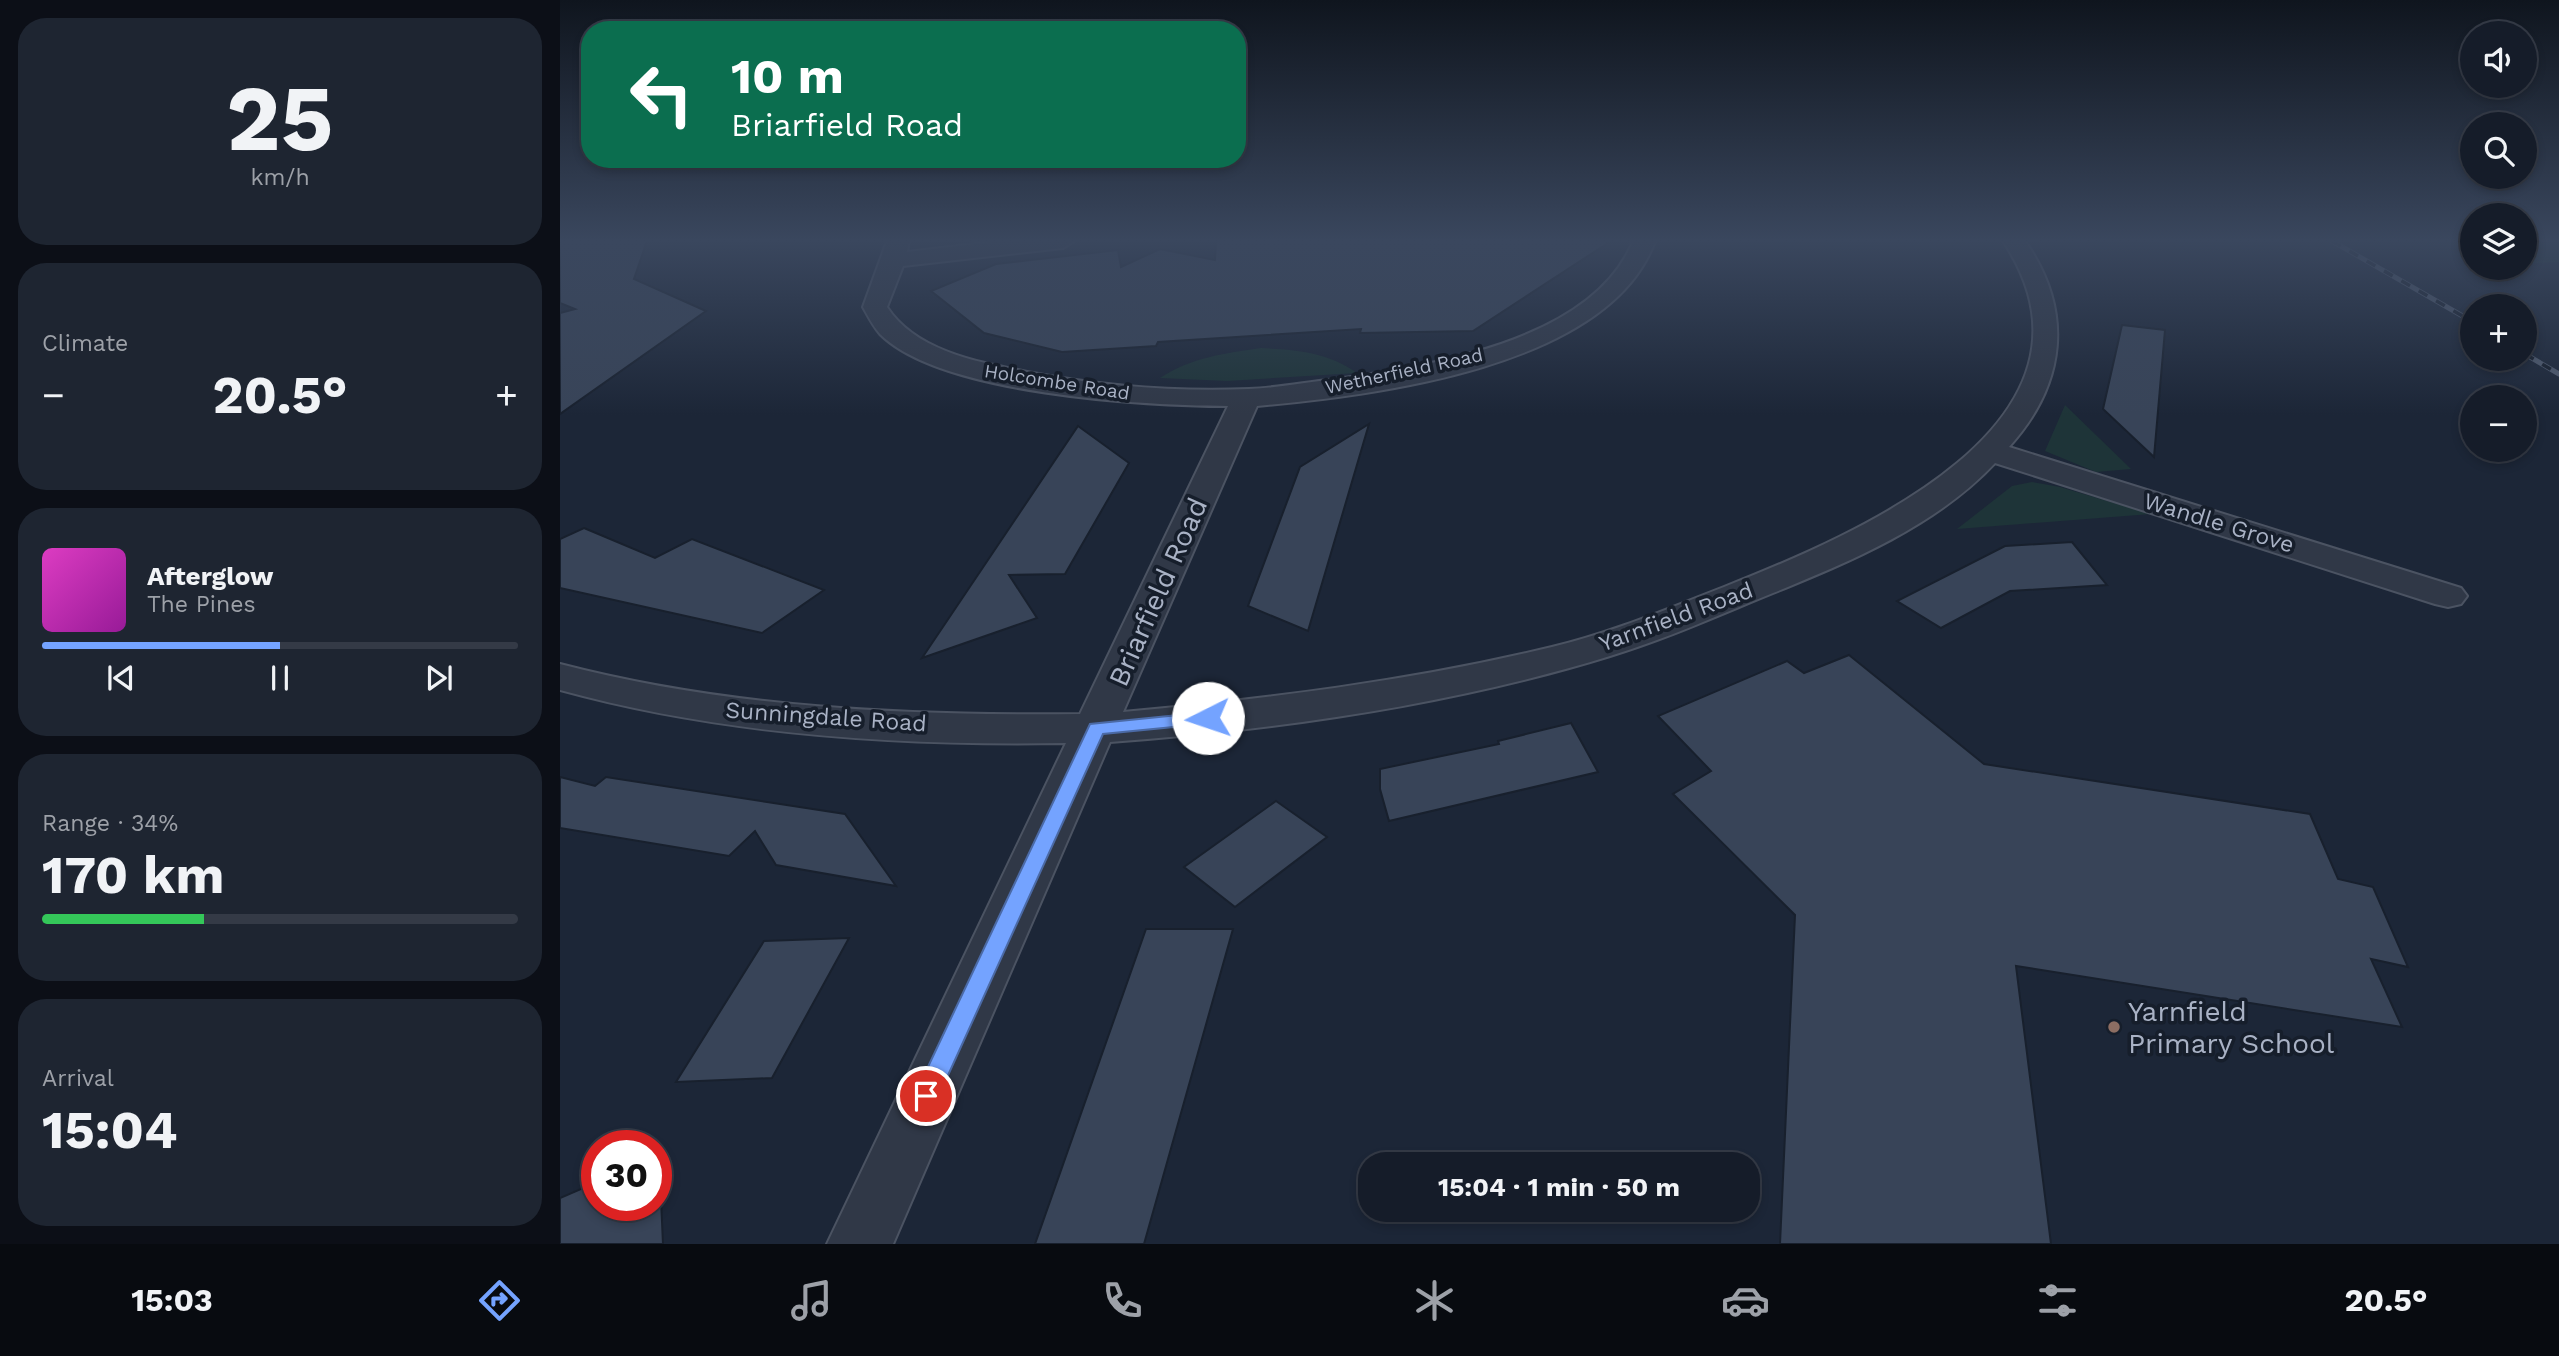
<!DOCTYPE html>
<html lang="en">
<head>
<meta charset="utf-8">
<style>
	body { margin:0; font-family:"Work Sans",sans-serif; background:#1e2531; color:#f1f3f6; height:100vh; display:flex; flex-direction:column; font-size:26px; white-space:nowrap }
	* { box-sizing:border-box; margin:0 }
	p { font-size:23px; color:#9da1a8 }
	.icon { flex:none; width:38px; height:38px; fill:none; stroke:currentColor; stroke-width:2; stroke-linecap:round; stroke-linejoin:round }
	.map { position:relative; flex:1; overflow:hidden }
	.side { display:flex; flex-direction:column; gap:18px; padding:18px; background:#0c0f17; width:560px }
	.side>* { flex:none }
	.banner { position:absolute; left:21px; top:21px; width:665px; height:147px; border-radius:28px; box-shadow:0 4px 10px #0003,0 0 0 2px #343a46; background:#0b6e4f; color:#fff; overflow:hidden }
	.buttons { position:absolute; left:1900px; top:21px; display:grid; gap:14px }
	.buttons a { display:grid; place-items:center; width:77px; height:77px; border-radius:50%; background:#151c29; box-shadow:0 4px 10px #0003,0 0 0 2px #343a46; font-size:35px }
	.speed { position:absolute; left:21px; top:1130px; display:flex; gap:14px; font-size:35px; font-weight:700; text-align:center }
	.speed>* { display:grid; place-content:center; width:91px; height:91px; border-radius:50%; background:#151c29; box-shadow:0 4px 10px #0003,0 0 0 2px #343a46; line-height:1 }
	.speed .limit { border:10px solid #d22; background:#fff; color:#111 }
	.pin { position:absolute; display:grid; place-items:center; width:60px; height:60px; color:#fff; margin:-30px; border:4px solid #fff; border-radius:50%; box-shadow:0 2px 7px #0007 }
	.me { position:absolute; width:77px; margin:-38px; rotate:266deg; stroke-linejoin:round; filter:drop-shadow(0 0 5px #0008) }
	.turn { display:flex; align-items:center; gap:24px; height:147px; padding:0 35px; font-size:32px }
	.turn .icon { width:91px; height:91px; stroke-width:2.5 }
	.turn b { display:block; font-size:49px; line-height:60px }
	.big { font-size:52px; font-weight:700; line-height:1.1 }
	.side .widget { flex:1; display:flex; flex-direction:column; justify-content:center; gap:10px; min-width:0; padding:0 24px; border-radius:28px; background:#1e2531 }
	.side .dial { align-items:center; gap:0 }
	.dial b { font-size:91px; line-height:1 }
	.song { display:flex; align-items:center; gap:21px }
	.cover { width:84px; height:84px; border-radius:10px; background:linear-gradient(135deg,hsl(310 70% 55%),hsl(300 70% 35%)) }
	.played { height:7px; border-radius:4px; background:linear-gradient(90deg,#74a3ff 50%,#343a46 50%) }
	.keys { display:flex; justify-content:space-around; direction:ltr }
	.heat { display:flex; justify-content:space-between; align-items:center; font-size:38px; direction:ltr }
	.charge { height:10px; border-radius:5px; background:linear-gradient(90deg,#34c759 34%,#343a46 0) }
	.trip { position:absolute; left:798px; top:1152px; width:402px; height:70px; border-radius:28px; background:#151c29; box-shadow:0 4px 10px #0003,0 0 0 2px #343a46; font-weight:700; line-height:70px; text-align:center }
	.tab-bar { display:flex; height:112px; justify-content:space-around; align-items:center; background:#080b10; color:#9da1a8 }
	.tab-bar .icon { width:49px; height:49px }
	.tab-bar .on { color:#74a3ff }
	.tab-bar b { font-size:32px; color:#f1f3f6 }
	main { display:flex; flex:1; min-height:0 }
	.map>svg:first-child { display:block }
	.green { fill:#1e3438 }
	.building { fill:#384458; stroke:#18202d; stroke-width:2 }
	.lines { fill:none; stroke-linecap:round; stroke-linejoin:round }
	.minor-casing { stroke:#4b5362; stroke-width:4 }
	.minor { fill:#303847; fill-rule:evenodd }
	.rail-casing { stroke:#515c6f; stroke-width:5 }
	.rail { stroke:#161e2b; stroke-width:3.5; stroke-dasharray:10; stroke-linecap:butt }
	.route { fill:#74a3ff; stroke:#4b6aa6; stroke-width:2 }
	.education-dot { fill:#8d6e63; stroke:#161e2b; stroke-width:2.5 }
	.labels { text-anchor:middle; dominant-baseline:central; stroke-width:7; stroke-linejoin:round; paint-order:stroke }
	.far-street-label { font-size:19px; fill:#a9b2c5; stroke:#161e2b }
	.street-label { font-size:23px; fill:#a9b2c5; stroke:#161e2b }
	.near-street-label { font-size:28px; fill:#a9b2c5; stroke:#161e2b }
	.near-poi-label { font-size:28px; fill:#a9b2c5; stroke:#161e2b; text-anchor:start }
</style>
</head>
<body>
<main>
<section class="side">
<div class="widget dial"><b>25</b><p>km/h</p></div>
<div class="widget"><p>Climate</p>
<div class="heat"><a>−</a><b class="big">20.5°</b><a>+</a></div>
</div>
<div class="widget">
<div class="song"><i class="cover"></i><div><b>Afterglow</b><p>The Pines</p></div></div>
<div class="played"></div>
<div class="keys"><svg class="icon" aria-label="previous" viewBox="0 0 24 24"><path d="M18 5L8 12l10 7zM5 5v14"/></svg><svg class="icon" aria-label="pause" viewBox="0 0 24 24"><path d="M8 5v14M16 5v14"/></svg><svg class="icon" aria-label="next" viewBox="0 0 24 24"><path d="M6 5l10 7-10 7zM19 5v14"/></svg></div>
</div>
<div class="widget"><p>Range · 34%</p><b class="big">170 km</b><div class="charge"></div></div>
<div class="widget"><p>Arrival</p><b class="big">15:04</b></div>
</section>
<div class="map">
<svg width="1999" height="1244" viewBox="0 0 1999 1244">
	<rect width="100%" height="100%" fill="#1c2637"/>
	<path class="green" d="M1965 241H1999V262L1965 264Z
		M701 348C737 350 767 352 797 373L667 381 600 378C630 358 665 353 701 348Z
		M1505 405 1571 469 1536 472 1485 451Z
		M1472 482 1500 487 1591 514 1397 529 1452 486Z"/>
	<path class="building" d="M0 241H87L74 279 146 311 0 414V313L15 309 0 303Z
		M656 241H1051L913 331 800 333 801 329 598 342 596 346 502 352 424 333 371 291 436 264 558 250 561 267 600 249 655 260Z
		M1562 325 1605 330 1594 457 1543 409Z
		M809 424 748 631 688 606 740 467Z
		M518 426 569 463 505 574 449 575 477 618 362 658Z
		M24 528 95 558 132 539 264 590 202 633 0 588V539Z
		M1512 542 1547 585 1450 591 1381 628 1337 601 1445 546Z
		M1289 655 1424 764 1750 814 1778 879 1813 887 1848 967 1811 959 1842 1027 1456 966 1491 1244H1220L1235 915 1113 794 1151 771 1098 716 1227 661 1244 673Z
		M1011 723 1038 772 829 821 820 789V769L939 744 938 741Z
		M0 777 35 786 46 777 285 814 336 886 216 865 195 831 169 856 0 828Z
		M716 801 767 837 675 907 624 867Z
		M586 929H673L584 1244H475Z
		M289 938 212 1078 116 1082 204 941Z
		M99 1153 103 1244H0V1198L37 1182V1206H96V1154Z"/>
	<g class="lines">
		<g class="minor-casing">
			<path id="minor" d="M327 241H349L347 252 441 241H514L503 248 343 266 327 307C357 353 423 363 473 373 543 386 617 392 689 389 715 388 742 383 768 380 864 367 1032 343 1073 241H1095C1049 368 814 395 697 406L563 712C707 699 851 681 992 647 1051 633 1107 609 1164 587 1293 536 1564 423 1443 241H1465C1514 311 1506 384 1449 447L1901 588 1907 596 1901 604 1888 607 1875 604 1435 463C1376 526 1291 561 1213 593 1159 615 1106 639 1050 656 892 705 715 730 550 742L333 1244H267L506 743C338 746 163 735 0 690V664C168 708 347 716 520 714L668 406C584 406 380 394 320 334 313 326 308 316 303 307Z"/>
		</g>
		<use href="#minor" class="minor"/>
		<g class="rail-casing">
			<path id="rail" d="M1772 241 1913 322
				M1965 354 1999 374"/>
		</g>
		<use href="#rail" class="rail"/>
	</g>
	<linearGradient id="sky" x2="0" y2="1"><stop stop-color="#0f151e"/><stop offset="0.58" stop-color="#3a475e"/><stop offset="1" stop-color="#3a475e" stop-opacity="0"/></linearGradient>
	<rect width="1999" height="415" fill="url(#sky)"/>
	<path class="route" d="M648 712 654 714 657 718 654 723 543 734 375 1104 366 1108 358 1104 354 1096 358 1088 530 724Z"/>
	<circle class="education-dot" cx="1554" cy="1027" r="7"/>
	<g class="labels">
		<g class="far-street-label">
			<text transform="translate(844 371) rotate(-12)">Wetherfield Road</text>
			<text transform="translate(497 382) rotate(9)">Holcombe Road</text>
		</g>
		<g class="street-label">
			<text transform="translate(1659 523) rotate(17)">Wandle Grove</text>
			<text transform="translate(1116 617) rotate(-20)">Yarnfield Road</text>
			<text transform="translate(266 717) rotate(4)">Sunningdale Road</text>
		</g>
		<g class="near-street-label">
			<text transform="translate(598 592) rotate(-66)">Briarfield Road</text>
		</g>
		<g class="near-poi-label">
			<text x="1568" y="1011">Yarnfield<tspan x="1568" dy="32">Primary School</tspan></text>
		</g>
	</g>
</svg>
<div class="buttons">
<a><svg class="icon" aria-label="sound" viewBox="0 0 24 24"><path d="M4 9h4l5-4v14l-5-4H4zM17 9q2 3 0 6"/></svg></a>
<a><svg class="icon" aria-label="search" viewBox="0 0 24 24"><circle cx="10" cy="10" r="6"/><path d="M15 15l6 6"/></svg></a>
<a><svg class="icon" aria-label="layers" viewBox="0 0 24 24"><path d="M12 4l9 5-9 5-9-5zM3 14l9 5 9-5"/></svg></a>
<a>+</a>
<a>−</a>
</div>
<div class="speed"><div class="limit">30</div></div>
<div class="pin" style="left:366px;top:1096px;background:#d93025"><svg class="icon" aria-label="arrive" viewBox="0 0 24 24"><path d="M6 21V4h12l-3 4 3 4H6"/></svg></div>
<svg class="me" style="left:648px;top:718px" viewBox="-20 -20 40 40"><circle r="19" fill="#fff"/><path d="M0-13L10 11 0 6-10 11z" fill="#74a3ff"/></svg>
<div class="trip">15:04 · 1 min · 50 m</div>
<div class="banner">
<div class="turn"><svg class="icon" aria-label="left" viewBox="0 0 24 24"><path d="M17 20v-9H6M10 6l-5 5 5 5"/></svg><div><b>10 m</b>Briarfield Road</div></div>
</div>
</div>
</main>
<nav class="tab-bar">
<b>15:03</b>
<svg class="icon on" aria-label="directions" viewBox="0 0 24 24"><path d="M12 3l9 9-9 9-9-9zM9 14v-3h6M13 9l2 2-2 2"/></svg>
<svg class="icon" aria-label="music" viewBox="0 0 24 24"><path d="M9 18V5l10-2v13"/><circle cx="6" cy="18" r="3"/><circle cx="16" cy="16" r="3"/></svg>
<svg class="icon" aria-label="phone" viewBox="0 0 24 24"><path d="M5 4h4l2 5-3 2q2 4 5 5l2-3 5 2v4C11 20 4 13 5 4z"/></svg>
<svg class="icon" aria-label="climate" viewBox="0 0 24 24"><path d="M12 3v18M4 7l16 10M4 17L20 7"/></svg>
<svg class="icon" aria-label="car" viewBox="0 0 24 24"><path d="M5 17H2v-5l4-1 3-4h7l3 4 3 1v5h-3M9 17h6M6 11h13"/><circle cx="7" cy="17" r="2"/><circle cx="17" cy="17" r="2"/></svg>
<svg class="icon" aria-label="filters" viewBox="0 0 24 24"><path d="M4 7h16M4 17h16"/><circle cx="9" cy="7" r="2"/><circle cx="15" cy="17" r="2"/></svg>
<b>20.5°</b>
</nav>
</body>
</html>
